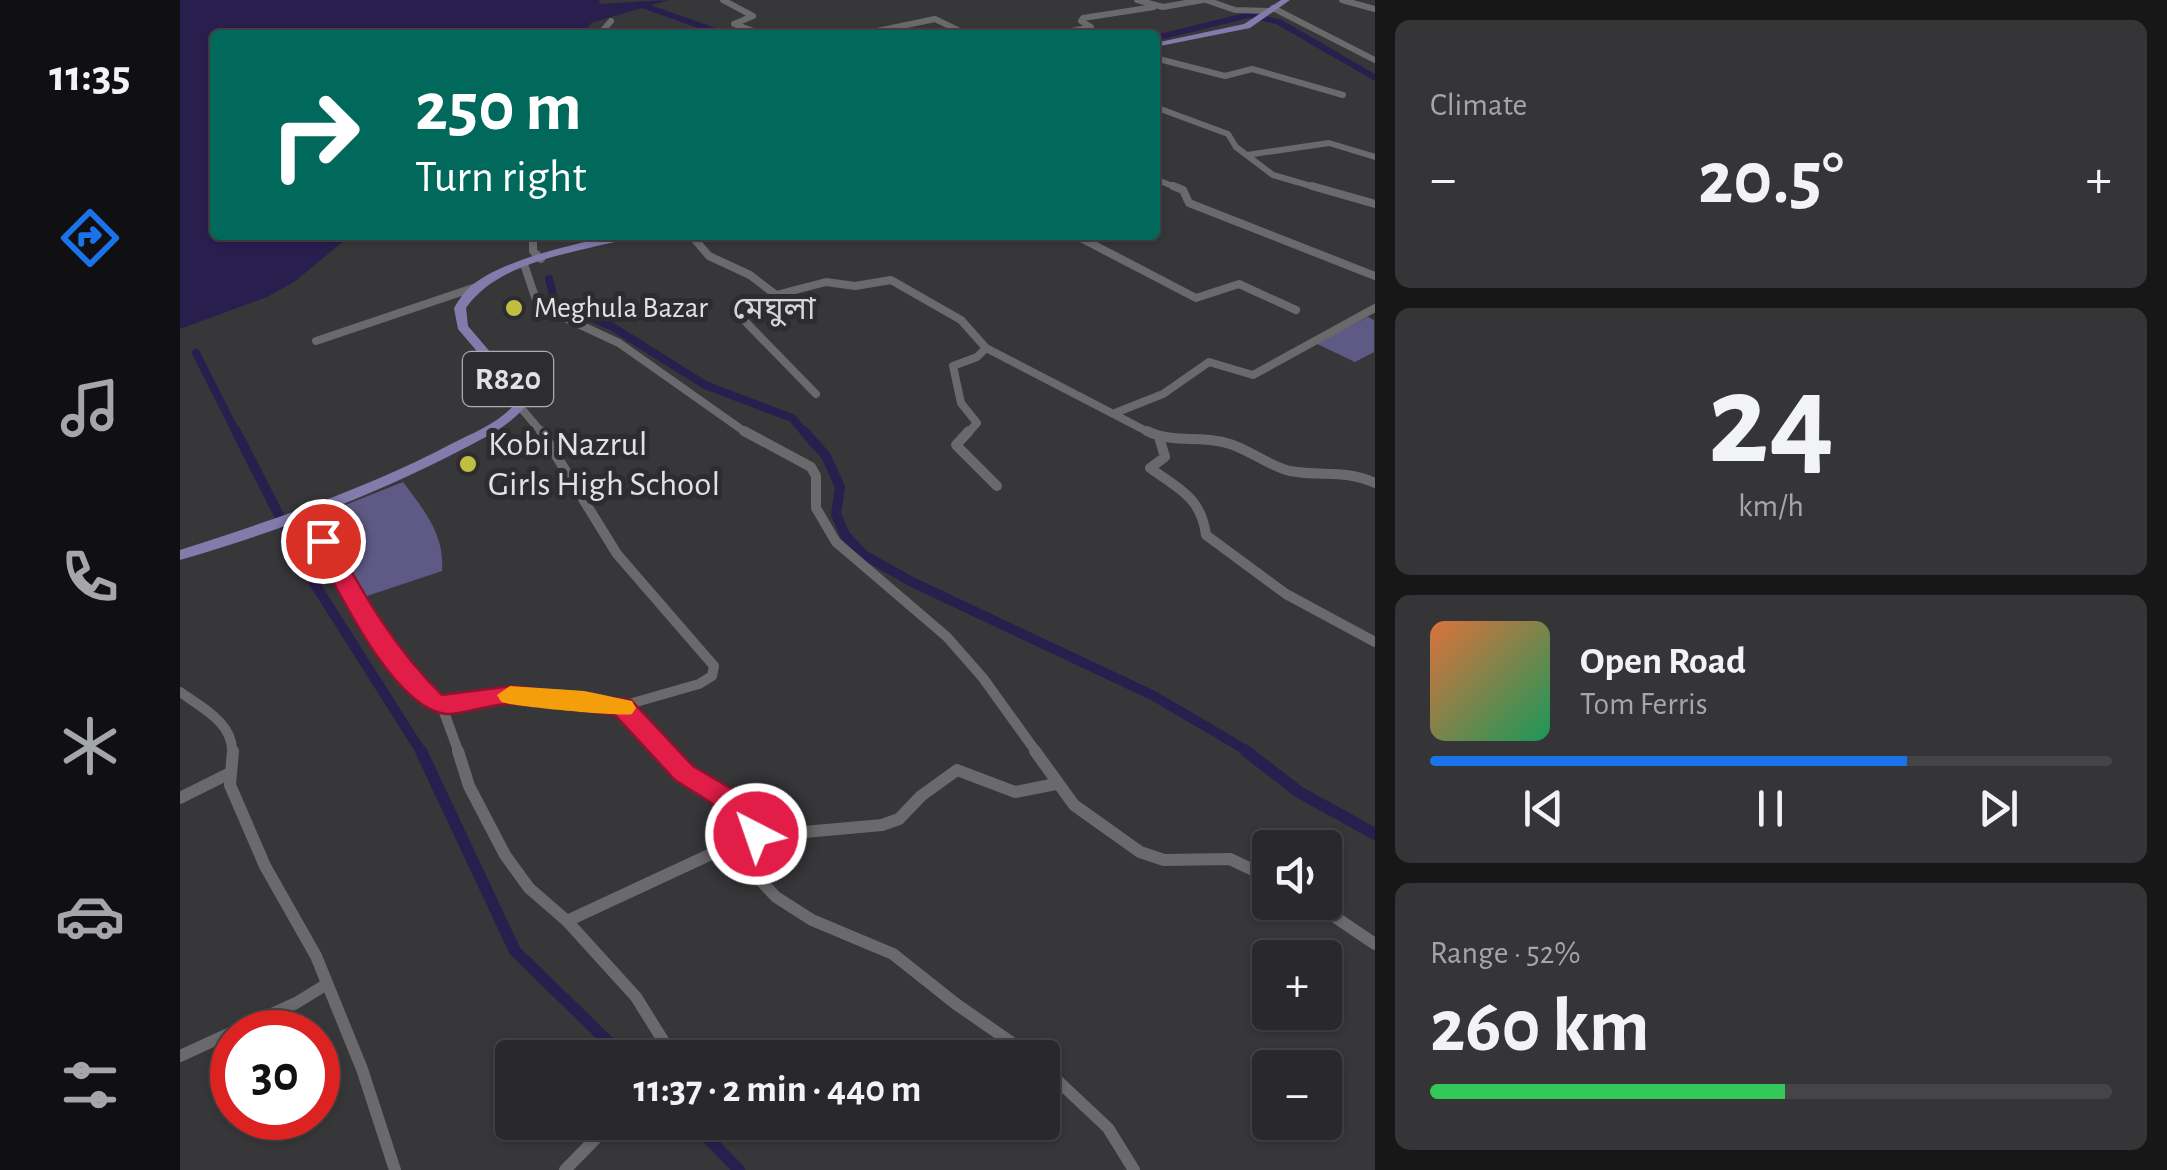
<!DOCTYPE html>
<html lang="en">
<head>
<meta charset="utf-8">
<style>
	body { margin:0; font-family:"Alegreya Sans","Noto Sans Bengali",sans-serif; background:#353538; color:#f1f3f6; height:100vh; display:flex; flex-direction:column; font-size:38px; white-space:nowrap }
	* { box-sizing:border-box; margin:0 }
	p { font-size:32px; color:#a5a6a9 }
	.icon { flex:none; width:55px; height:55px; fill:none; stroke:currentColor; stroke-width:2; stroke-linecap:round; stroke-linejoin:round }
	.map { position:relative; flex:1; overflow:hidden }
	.panel { display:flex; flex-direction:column; gap:20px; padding:20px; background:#171718; width:792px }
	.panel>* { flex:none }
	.hud { position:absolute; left:30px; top:30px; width:950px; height:210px; border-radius:10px; box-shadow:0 2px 8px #0004,0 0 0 2px #454548; background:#00695c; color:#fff; overflow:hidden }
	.buttons { position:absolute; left:1072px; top:830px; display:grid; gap:20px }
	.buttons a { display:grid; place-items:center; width:90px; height:90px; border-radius:10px; background:#29292c; box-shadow:0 2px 8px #0004,0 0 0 2px #454548; font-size:50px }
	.speed { position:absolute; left:30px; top:1010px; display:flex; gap:20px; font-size:50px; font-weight:700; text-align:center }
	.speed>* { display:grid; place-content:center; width:130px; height:130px; border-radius:50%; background:#29292c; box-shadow:0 2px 8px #0004,0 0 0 2px #454548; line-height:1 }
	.speed .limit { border:15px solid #d22; background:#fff; color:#111 }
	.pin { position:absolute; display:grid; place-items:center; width:85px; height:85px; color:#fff; margin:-42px; border:5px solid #fff; border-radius:50%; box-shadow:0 2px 10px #0007 }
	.me { position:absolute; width:110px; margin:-55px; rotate:319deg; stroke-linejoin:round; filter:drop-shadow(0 0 8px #0008) }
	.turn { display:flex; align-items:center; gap:35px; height:210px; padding:0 40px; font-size:45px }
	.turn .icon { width:130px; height:130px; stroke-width:2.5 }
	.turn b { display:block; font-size:70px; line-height:85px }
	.big { font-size:75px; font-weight:700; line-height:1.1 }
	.panel .tile { flex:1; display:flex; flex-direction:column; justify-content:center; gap:15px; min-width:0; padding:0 35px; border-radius:15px; background:#353538 }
	.panel .dial { align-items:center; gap:0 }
	.dial b { font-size:130px; line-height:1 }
	.song { display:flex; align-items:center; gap:30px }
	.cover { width:120px; height:120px; border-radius:15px; background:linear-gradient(135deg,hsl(20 70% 55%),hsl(150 70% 35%)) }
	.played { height:10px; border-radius:5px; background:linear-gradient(90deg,#1a73e8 70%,#454548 70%) }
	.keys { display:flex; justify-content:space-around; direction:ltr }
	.heat { display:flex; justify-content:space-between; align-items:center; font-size:55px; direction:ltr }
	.charge { height:15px; border-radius:8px; background:linear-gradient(90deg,#34c759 52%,#454548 0) }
	.trip { position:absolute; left:315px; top:1040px; width:565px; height:100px; border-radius:10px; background:#29292c; box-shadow:0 2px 8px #0004,0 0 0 2px #454548; font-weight:700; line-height:100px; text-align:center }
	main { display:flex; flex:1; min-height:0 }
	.dock { display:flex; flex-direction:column; width:180px; justify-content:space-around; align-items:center; background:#101012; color:#a5a6a9 }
	.dock .icon { width:70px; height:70px }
	.dock .on { color:#1a73e8 }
	.dock b { font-size:45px; color:#f1f3f6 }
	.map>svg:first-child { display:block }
	.green { fill:#5f5a85 }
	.water { fill:#281f4f }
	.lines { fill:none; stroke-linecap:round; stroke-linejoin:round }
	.canal-far2 { stroke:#281f4f; stroke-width:8 }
	.canal-far1 { stroke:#281f4f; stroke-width:10 }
	.canal { stroke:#281f4f; stroke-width:12 }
	.river { fill:#281f4f; fill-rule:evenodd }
	.minor-far3 { stroke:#6a696c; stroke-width:6 }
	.minor-far2 { stroke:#6a696c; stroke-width:8 }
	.minor-far1 { stroke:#6a696c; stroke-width:10 }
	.minor { stroke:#6a696c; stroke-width:12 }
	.primary { fill:#827bac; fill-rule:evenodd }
	.route { fill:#e11d48; stroke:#92132f; stroke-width:2.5 }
	.slow { fill:#f59e0b }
	.poi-dot { fill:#bfbe41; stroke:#2d2d30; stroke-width:4 }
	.labels { text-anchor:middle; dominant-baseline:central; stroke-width:10; stroke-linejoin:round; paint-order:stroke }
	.far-poi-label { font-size:30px; fill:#e2e1e3; stroke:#2d2d30; text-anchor:start }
	.far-quarter-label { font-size:32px; fill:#d6d5d8; stroke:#2d2d30 }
	.shield { fill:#2d2d30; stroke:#acabad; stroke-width:2.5 }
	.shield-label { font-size:32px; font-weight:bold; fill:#e2e1e3 }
	.poi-label { font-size:35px; fill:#e2e1e3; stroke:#2d2d30; text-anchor:start }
</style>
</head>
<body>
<main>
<nav class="dock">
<b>11:35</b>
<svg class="icon on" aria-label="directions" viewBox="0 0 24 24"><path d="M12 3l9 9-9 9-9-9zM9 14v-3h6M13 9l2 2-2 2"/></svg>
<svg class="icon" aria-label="music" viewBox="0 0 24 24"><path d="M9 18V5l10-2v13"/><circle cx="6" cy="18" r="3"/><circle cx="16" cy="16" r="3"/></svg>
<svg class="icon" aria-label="phone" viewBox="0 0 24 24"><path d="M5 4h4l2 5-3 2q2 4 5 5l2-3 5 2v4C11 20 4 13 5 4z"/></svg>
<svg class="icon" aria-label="climate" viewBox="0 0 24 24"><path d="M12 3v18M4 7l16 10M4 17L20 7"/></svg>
<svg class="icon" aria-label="car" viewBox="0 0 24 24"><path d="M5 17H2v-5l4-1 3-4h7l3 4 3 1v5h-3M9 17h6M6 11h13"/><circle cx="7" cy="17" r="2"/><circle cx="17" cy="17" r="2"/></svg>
<svg class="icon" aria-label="filters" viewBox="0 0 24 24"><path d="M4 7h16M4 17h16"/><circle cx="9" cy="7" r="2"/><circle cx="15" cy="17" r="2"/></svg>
</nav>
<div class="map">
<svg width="1195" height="1170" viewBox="0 0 1195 1170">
	<rect width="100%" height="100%" fill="#37373a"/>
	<path class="green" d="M1188 317 1194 320V352L1175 362 1135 343Z
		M223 482C244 510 265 535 262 571L178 599 135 517Z"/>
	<path class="water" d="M0 0H419L420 4 489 0 411 23 403 35H35V235H171L114 282 87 297 0 329Z"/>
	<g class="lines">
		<path class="canal-far2" d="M369 279 375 302 431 326 525 385 612 418 626 434
			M16 353 57 434"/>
		<path class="canal-far1" d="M56 431 131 578 242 753
			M624 431 646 456 660 487 656 514 665 535 684 555 732 582 974 696 1071 753"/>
		<path class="canal" d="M241 751 335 951 445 1058
			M1066 751 1119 792 1195 834
			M512 1122 559 1170"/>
		<path class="river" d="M459 1 550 33 552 35H538L456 6Z
			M1069 12 1102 20 1195 74V81L1096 24 1069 18 975 41V35Z"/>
		<path class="minor-far3" d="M543 0 573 16 554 24 584 35
			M957 0 983 7 1023 0
			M1026 0 1055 10 1088 11
			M1162 0 1195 9
			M1093 8 1195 60
			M419 35 431 21
			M678 35 755 19 788 35
			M873 35 911 27 901 21 903 18 974 7
			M975 58 1045 76 1072 69 1163 95
			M975 107 1048 134 1056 147 1093 175 1141 189
			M1067 155 1149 143 1195 157
			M975 179 1000 189"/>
		<path class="minor-far2" d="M993 186 1003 190 1009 203 1195 276
			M1132 186 1195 204
			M353 235V251L361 259
			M511 235 529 256 570 275 596 295 646 282 675 286 711 280 781 320 806 348 972 434
			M895 235 1016 298 1059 284 1116 310
			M344 264 355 297 366 309 439 343 568 434
			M595 295 560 308 557 313 636 394
			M136 341 296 287
			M341 408 363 434
			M935 413 983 394 1029 362 1073 375 1195 308
			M787 434 797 423 781 403 773 366 797 357 806 348"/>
		<path class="minor-far1" d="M361 431 437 554 534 666 532 676 519 684 442 706
			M564 431 631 467 636 476V508L656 542 767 637 803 678 857 753
			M789 431 776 445 817 486
			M967 431C989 442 1014 437 1037 441 1063 444 1085 465 1110 471 1142 477 1164 469 1195 483
			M979 437 985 457 970 468C999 489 1021 497 1026 535L1106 594 1195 642
			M127 512C155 564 201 665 249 697 269 711 286 699 308 696 334 691 423 692 444 708 460 720 473 739 486 753
			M0 692C21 707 54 723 52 753
			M261 704 279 753"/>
		<path class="minor" d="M53 751 50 785 85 866 136 956 182 1069 215 1170
			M278 751 289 786 325 855 349 888 387 921 456 997 494 1058
			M484 751 504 773 571 818 576 825 569 855 581 881 596 897 632 920 713 954 776 1004 854 1058
			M855 751 894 805 960 852 984 860 1050 859 1090 878
			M0 798 48 774
			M576 825 624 832 702 825 719 819 741 796 777 770 835 792 876 784
			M1133 902 1195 944
			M387 921 542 849 567 850
			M0 1056 116 1003 147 984
			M862 1066 928 1128 954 1170
			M385 1170 432 1122"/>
		<path class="primary" d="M1101 0H1110L1070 28 975 47V43L1064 24Z
			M434 235H453C441 242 423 244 409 248 366 258 312 270 286 308L288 326 346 394 349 401C333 425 306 437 281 450 193 496 96 532 0 560V550C93 520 186 489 273 443 295 432 323 421 337 401L334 395 278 329 274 308C278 302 282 294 288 289 318 260 393 245 434 235Z"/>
	</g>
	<path class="route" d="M143 534 154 541C186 598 215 649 262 695L332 686 451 700 513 766 572 801 590 825 585 841 576 844 566 841 552 816 495 780 435 715C399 711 362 703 327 704 309 705 278 715 266 714 212 708 156 586 132 541Z"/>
	<path class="slow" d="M330 686 404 691 452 701 456 708 452 714C444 717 344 707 330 704 320 702 322 703 317 695Z"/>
	<g class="poi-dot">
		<circle cx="334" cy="308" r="10"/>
		<circle cx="288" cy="464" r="10"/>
	</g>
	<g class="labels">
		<g class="far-poi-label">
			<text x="354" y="308">Meghula Bazar</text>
		</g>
		<g class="far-quarter-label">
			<text x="594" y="309">মেঘুলা</text>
		</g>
		<rect class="shield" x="283" y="352" width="90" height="54" rx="8"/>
		<g class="shield-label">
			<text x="328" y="379">R820</text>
		</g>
		<g class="poi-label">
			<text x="308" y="444">Kobi Nazrul<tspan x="308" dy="40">Girls High School</tspan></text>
		</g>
	</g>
</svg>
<div class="buttons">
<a><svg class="icon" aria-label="sound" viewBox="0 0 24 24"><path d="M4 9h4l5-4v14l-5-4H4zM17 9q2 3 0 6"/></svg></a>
<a>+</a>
<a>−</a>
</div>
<div class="speed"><div class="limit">30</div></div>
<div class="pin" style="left:143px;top:541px;background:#d93025"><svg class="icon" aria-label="arrive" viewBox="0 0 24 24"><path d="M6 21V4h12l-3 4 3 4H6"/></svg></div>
<svg class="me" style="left:576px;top:834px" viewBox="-20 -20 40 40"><circle r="17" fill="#e11d48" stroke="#fff" stroke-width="3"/><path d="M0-11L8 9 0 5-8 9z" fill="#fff"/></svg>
<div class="trip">11:37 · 2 min · 440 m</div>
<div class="hud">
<div class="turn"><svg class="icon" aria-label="right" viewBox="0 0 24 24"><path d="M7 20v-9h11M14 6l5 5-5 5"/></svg><div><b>250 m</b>Turn right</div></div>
</div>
</div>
<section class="panel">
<div class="tile"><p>Climate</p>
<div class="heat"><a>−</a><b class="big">20.5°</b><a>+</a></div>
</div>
<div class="tile dial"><b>24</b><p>km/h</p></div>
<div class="tile">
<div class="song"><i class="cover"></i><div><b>Open Road</b><p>Tom Ferris</p></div></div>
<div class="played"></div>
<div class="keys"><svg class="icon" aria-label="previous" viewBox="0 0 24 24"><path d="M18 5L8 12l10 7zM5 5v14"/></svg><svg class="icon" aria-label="pause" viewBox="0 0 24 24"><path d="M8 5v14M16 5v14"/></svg><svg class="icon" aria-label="next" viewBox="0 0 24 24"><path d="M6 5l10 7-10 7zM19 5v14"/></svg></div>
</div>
<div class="tile"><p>Range · 52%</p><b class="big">260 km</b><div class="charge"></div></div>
</section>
</main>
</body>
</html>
